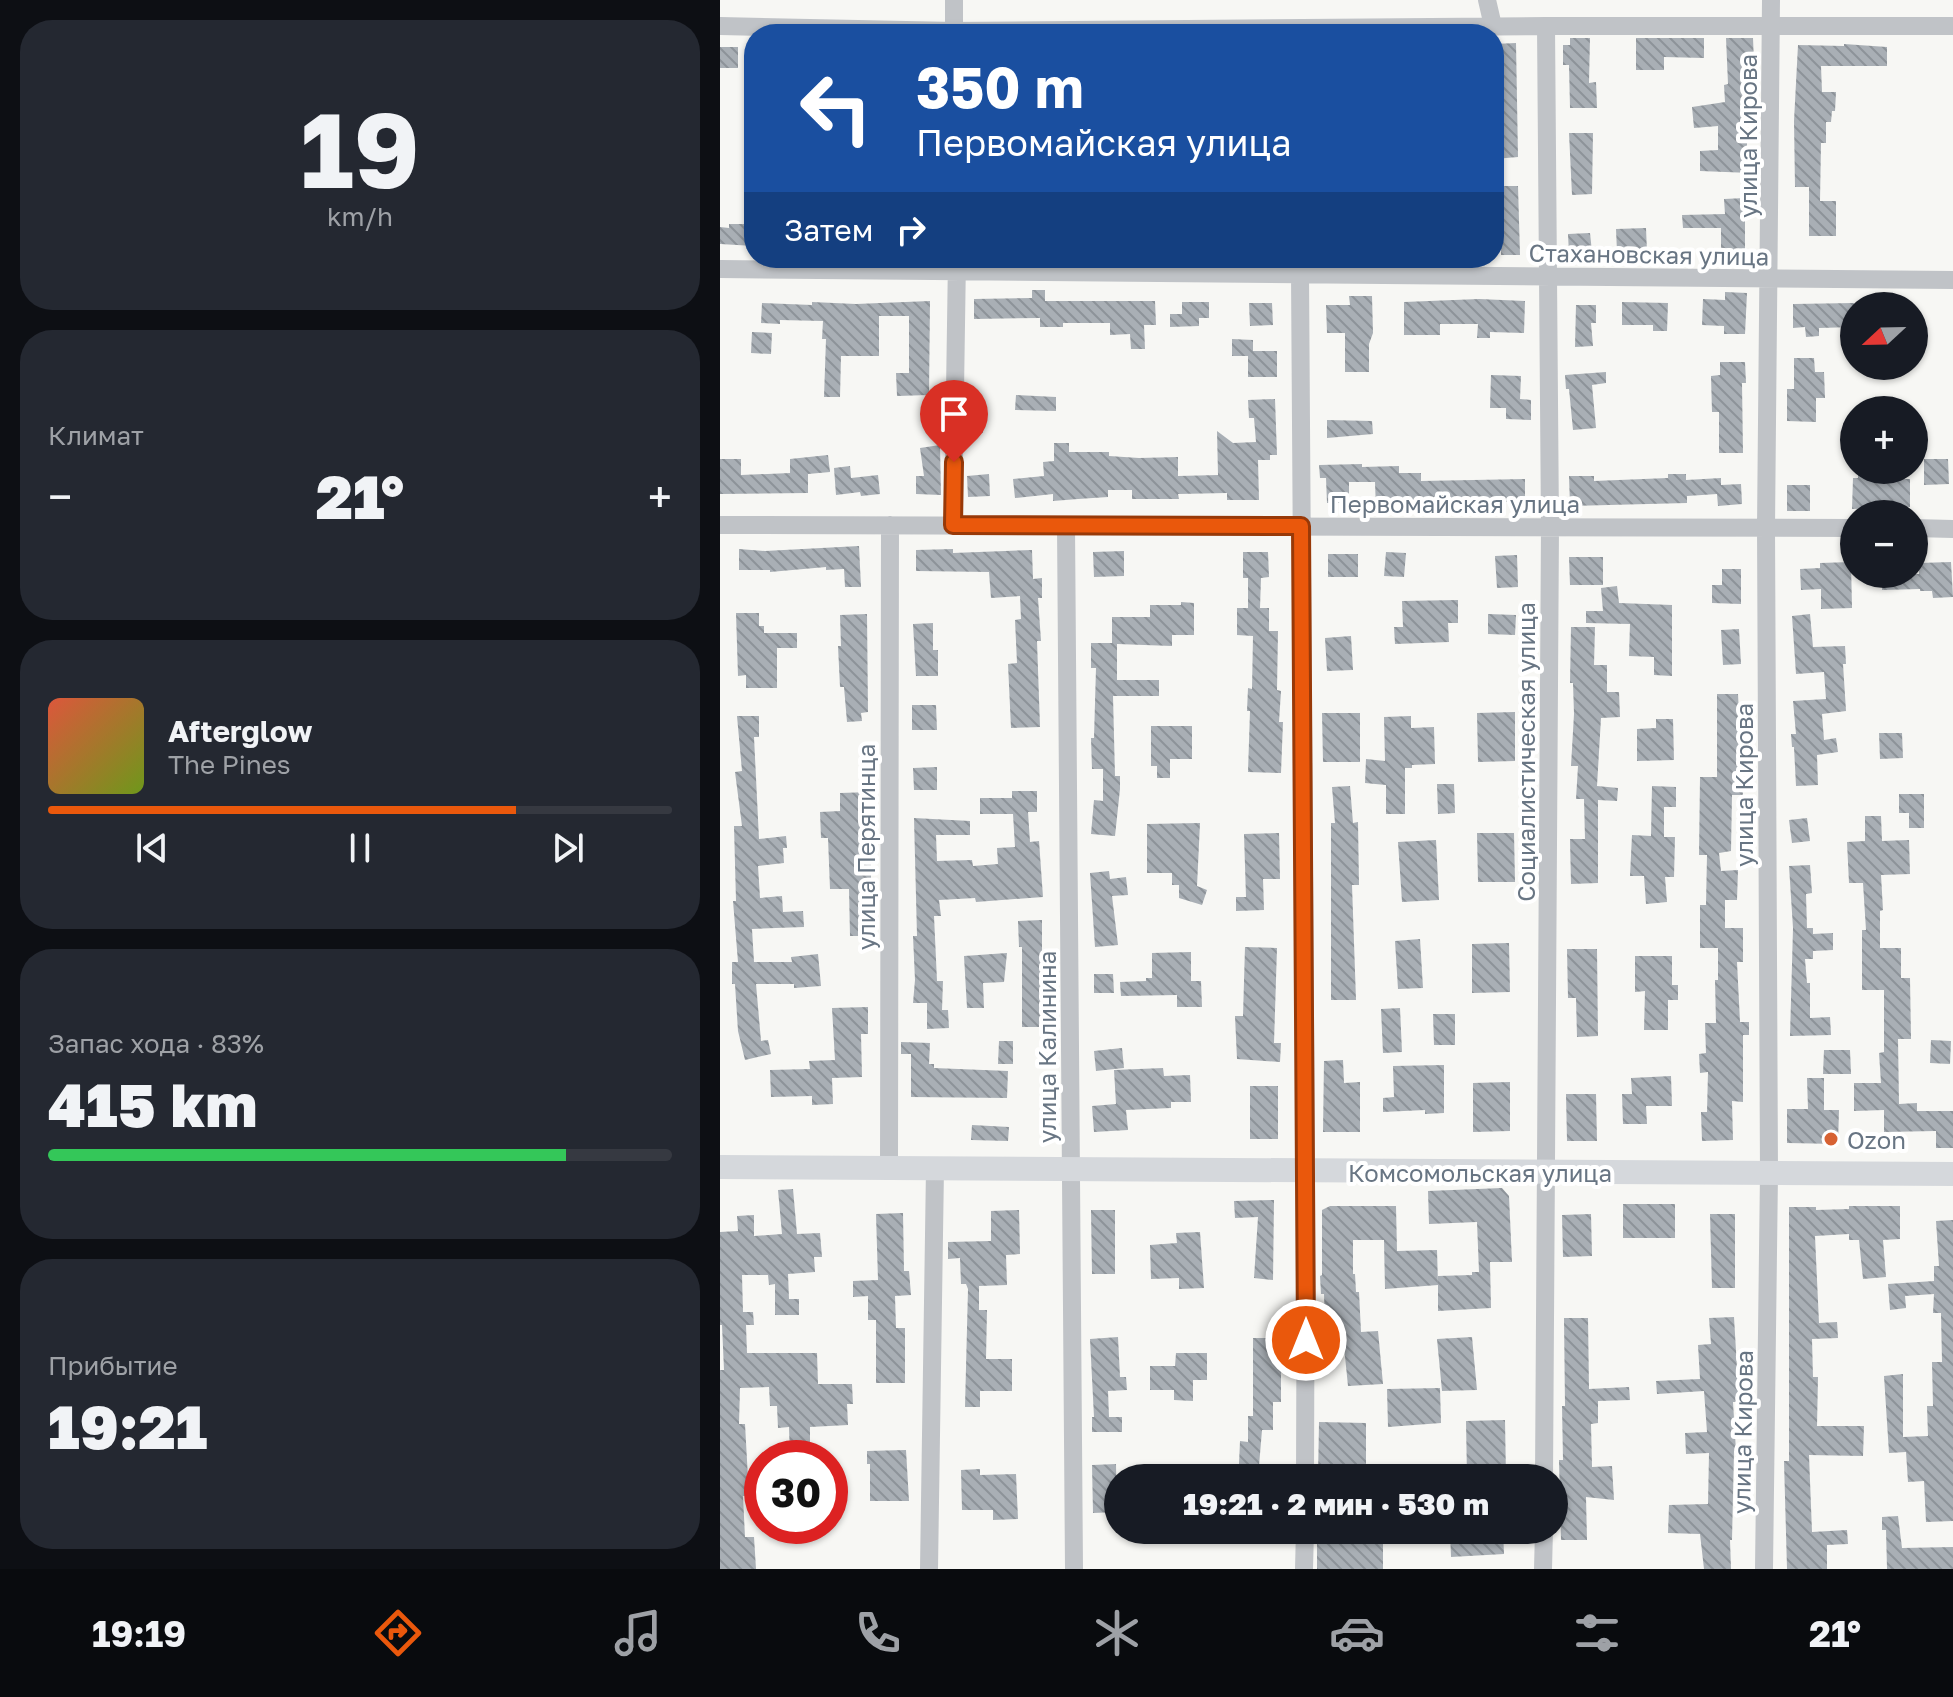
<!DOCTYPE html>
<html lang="ru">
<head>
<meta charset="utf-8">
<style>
	body { margin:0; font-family:"Golos Text",sans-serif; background:#242831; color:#f1f3f6; height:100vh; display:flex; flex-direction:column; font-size:30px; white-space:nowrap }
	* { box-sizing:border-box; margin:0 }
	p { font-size:26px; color:#9ea1a6 }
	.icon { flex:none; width:44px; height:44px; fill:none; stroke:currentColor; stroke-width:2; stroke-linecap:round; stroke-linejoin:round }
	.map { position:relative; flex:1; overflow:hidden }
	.drawer { display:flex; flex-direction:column; gap:20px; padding:20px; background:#0d0f14; width:720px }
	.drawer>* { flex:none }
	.top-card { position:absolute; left:24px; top:24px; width:760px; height:244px; border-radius:32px; box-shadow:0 2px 6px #0004; background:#1a4fa0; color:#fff; overflow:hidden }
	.needle { width:52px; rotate:248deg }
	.controls { position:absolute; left:1120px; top:292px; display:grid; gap:16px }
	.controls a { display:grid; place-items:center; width:88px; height:88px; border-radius:50%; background:#171b24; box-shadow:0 2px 6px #0004; font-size:40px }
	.speed { position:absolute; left:24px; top:1440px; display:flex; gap:16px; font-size:40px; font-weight:700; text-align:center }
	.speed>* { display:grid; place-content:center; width:104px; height:104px; border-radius:50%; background:#171b24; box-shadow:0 2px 6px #0004; line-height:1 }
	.speed .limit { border:12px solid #d22; background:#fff; color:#111 }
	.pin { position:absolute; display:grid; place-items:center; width:68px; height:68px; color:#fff; margin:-82px -34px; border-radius:50% 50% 50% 0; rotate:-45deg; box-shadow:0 0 8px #0007 }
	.pin .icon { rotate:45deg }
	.me { position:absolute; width:88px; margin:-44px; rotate:0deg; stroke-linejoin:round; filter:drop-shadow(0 0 6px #0008) }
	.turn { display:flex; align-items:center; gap:28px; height:168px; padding:0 40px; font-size:36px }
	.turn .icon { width:104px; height:104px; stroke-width:2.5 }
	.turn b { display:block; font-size:56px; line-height:68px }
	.then { display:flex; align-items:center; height:76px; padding:0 40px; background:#0003; gap:16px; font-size:30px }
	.big { font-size:60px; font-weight:800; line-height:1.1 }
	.drawer .tile { flex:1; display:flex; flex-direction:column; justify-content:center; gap:12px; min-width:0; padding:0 28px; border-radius:32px; background:#242831 }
	.drawer .dial { align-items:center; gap:0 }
	.dial b { font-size:104px; line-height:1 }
	.song { display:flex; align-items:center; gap:24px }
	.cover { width:96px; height:96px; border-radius:12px; background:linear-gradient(135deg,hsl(10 70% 55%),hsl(80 70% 35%)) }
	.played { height:8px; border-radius:4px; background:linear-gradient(90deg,#ea580c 75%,#363941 75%) }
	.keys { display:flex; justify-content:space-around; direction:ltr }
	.heat { display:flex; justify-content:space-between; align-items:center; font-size:44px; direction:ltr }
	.charge { height:12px; border-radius:6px; background:linear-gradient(90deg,#34c759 83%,#363941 0) }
	.trip { position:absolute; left:384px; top:1464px; width:464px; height:80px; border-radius:40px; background:#171b24; box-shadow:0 2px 6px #0004; font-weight:800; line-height:80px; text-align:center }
	.tabs { display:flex; height:128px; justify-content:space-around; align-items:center; background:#090b0e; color:#9ea1a6 }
	.tabs .icon { width:56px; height:56px }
	.tabs .selected { color:#ea580c }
	.tabs b { font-size:36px; color:#f1f3f6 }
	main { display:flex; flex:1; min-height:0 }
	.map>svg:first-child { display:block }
	.building { fill:url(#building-back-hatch) }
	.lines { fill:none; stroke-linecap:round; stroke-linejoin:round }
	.street { stroke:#c0c3c7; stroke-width:18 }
	.secondary { stroke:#d5d8dc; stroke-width:24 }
	.route-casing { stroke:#983908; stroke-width:20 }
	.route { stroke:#ea580c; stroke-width:14 }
	.poi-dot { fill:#d76233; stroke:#fff; stroke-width:3 }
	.labels { text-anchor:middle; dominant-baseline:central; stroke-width:8; stroke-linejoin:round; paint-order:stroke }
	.street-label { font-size:24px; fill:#687583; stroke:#fff }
	.poi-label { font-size:24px; fill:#687583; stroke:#fff; text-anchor:start }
</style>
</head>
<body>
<main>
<section class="drawer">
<div class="tile dial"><b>19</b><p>km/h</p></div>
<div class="tile"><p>Климат</p>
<div class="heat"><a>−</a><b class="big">21°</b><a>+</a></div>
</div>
<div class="tile">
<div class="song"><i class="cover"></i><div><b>Afterglow</b><p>The Pines</p></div></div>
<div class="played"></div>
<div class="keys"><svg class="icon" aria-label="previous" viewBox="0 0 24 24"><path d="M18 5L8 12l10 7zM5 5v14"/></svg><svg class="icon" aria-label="pause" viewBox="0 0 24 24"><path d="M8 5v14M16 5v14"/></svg><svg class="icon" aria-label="next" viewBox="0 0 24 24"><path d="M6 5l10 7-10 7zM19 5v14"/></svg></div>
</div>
<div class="tile"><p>Запас хода · 83%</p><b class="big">415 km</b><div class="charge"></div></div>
<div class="tile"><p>Прибытие</p><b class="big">19:21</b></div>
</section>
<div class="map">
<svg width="1233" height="1569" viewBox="0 0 1233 1569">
	<defs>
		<pattern id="building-back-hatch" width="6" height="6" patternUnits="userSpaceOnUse" patternTransform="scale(2)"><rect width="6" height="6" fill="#a9afb5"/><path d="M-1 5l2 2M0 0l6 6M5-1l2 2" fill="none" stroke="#8d9399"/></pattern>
	</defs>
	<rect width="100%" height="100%" fill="#f7f7f4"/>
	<path class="building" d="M850 38H870L869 83 876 82 877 108H850L849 65H843V45H850Z
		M916 38H984V58L944 57V70H916Z
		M1006 38H1033L1034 63 1027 64 1029 127H1027V156H1031V173L980 171V151L998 150V126L974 128 972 107 1005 102 1004 85 1008 84Z
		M796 43 798 157 774 159V44Z
		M1124 44 1167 47V66H1101L1102 92H1116L1115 111H1112L1111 122H1106V143H1101L1100 201H1116V236H1089V187H1075L1074 121 1078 45 1124 46Z
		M0 47H18V68H0Z
		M849 133H873L872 194 852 195Z
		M781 186H798L800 255H781V249H774V230H782Z
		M1025 198V252H1001V228H963L962 215 1005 214 1004 199Z
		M9 224H34V246L0 244V227L9 228Z
		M926 228 927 252H897L896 229Z
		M870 233 872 252 849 254 848 234Z
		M312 290H325V301H435L436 325H424L425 349H411L410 334 390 335V323H343V327H320V318L254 319V299L312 298Z
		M1005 292 1027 293 1025 334H1004V326L982 325 983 299 1005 300Z
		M629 296H652L653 333 649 344V372H625V333H607L606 305H630Z
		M759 299 805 301 804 333 770 332V338H757L758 324H720V335H684V302Z
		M210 301 209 395 177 396 176 373H189V316H159V356H121L120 397H104L106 339H102L103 321 60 320V324L41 323 42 303 92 305V302L136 304Z
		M462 302H489V318H479V326L450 327V314H462Z
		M902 302 948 303 947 331H933V325H902Z
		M529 303H552L553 325 530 326Z
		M1134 303V327L1099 328V336L1086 337 1085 327 1073 328V304Z
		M856 305H876V323H871L873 346 855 347Z
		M32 332 52 333 51 354 31 353Z
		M512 339 533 340V351H557V377H528V356H512Z
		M1074 358H1094L1095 372H1104L1105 398H1096V422L1067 421V389H1074Z
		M1000 362H1025L1026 383H1022L1023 453H999V412H992L991 376 1000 375Z
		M886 372V383L872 385 876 428 853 430 849 389H846L845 375Z
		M771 375 801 376 800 399 811 400V420L786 419V408H770Z
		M296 395 336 397V411L295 410Z
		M555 399 557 455H550V460H538L539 500H507V493L458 494 459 499H412V490H388V497L358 499 333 501V494L295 498 293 479 324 476 323 462 334 461V443H349V452H389V456L419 458 458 457V476L498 475 497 431 513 443 536 442 534 418H529L528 400Z
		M247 402H263V433H246Z
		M607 420 652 421 653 434 607 438Z
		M220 445 221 495 196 494V476H204L200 448Z
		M108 455 110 472 88 474V493L0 494V459H21V475L70 473V459Z
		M1204 459H1228L1229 484 1204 485Z
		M642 464V467L679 466V473H701V481L805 479V502H762V514H740V503H680L681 509 656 510 655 482H629V503H607L606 478H600L599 465Z
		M130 466 131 478 158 475 160 494 141 496 140 492 116 495 114 468Z
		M1138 470H1166V479H1190V507L1132 509 1133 478H1138Z
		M269 474 270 496 248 497 247 476Z
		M948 474H966V480L1001 478V485L1021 484 1022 504 998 506 997 494 967 496V503L850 506 849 476H874V481L948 478Z
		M1067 485H1090V511H1067Z
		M139 546 141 587H125L124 569 106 570V567L50 572V570H19V549L45 551Z
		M233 549V553L312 550 313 579 322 578V598H318L321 641H317L320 727 291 728 288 664 297 663 295 620 301 619 300 596 271 598 269 572 196 571V550Z
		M404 551V576L374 577 373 552Z
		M523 552H548L549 577 541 578 540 608H549V631H558L557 690 561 691 559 722H563L561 773 528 772 530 711H527L528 688 532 689 533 636 517 635V608H528V578H523Z
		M666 552 686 553 684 577 664 576Z
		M608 554H638V577H608Z
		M797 555 798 587 777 588 775 556Z
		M849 557H883V585H850Z
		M1131 562 1132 608 1101 609V589L1081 590 1080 569 1100 568V563Z
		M1231 562 1233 597 1213 598 1212 591H1200V589L1162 590V574H1199V563Z
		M1002 569H1021V604L992 603V585H1002Z
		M897 586 899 603 952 605V676L934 675V657L909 656 910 624 866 623V611H883L881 588Z
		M738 600V623H728L729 642 675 644 674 627H683L682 601Z
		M461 602 474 603V635H452V646L397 644V680H439V696H393L395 776H400V789L395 836 371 834 374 800 383 801V769H372L371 738H374L376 668H371V643H392V617H430V605H461Z
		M16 613H39V626H44V633H77V648H57V688H26V675L18 676Z
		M147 614 148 712 141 713 142 721 127 722 124 687H120L118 646H121L120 615Z
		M768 614 796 615 795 635 768 634Z
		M1090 614 1093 647 1125 646 1126 664H1123L1126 711 1102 714 1104 740 1116 738 1118 752 1097 755 1098 785 1076 786 1074 747H1072L1071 734H1076L1073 701 1106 699 1104 672 1076 674 1072 616Z
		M213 623V650H218V676H196L193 624Z
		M851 627H875L874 665H887V692H899L900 717 881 718 877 786 898 788 897 801 878 800V883L851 884 850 839H865L864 799H856L858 766H851L854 714 853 683H850Z
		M1019 629 1021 664 1003 665 1001 630Z
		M631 636 633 670 607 671 605 638Z
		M997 694H1018L1023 795H1012L1011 851 999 853 1001 871 1018 870 1017 900H1005V928H1023V962H1017L1020 1022H1029V1035H1023V1102L1012 1101 1013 1140 982 1141 981 1112H987L988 1072 980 1073 979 1054 986 1053 985 1023H996L995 980H998V948H980V905H986L987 855H979L980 777H997Z
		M192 705H216L217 730H192Z
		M795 712V761L758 762 757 713Z
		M602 713H640V762H603Z
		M17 716H39V737H34L39 839 66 836 67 848H63L64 863 38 866 40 898 62 896 63 912 83 911 84 927 32 929 34 962H72L71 957 98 954 101 986 74 988V984H36L41 1041 48 1040 51 1054 25 1060 18 1031 15 984H12V962H18L13 901H16L14 826H22L15 772 22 771Z
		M691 716V728L714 727 715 764 692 765V768H685V814H666V785L645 783 646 759 665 761 664 717Z
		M936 719H953L954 760 917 761V729L936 728Z
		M431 726H472V759H450V778H437V766H431Z
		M1159 733H1182L1183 758 1160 759Z
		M217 767V790H194L193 768Z
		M717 784H734L735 813 718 814Z
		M630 786 633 823 638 822 639 885H632L636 1000H611V823H615L612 787Z
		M932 786 956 787V807H944V837H955L954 877H945L947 902 926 904 924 876H910L912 835 931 836Z
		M292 791H317V812H308L310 842 319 841 323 897 256 902 255 898 219 900 221 916H214L217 981H223L222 1010H228L229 1028 207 1029V1003H193L195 980 193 936H197L194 818 250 821V835H216L217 861 252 860 253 866 278 864 277 848 295 847 293 814H260V798H292Z
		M151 792V936H130L129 889H110L108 838H101L100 812 120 811V793Z
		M1179 794H1204V828H1189V813H1179Z
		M1145 816H1161L1162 841 1189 840 1190 874 1161 875 1163 910 1160 911V948H1181V978H1190L1191 1039H1178L1179 1104 1197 1103V1111H1233V1148H1216V1131L1164 1132V1110L1134 1111V1083H1161L1159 1053 1164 1052V990H1142V930H1146L1143 883H1129L1127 842 1145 841Z
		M1087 818 1090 841 1072 843 1069 820Z
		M480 823 477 886 487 890 482 905 459 898V885H452V873H427V824Z
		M559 833 560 879H543L544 910 516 911V897H526L524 834Z
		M757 833H794L795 882H758Z
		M716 840 719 900 682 902 678 842Z
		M1090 865 1092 893 1086 894 1087 928H1093V934L1113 933V950L1093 951V959H1085L1087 983H1090V1018L1110 1017 1111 1035 1070 1036 1073 928 1069 866Z
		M389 871 390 879 406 877 408 895 392 896 398 945 375 947 370 873Z
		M322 920V1027H302V947H299L298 921Z
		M700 939 703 988 678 989 675 941Z
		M789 943 790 992 752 993V944Z
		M525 947 557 948 554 1043H561L560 1062 517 1059 515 1016H523Z
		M847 949H877L878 1036 857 1037 856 998H848Z
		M471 952V981H481L482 1007H457V995L401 996 400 982 426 981V978H432V953Z
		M287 953 284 982 263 983 264 1008H247L244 956Z
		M915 956H952V985H958V1000H948V1030H924L925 991 915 992Z
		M374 974H393L394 993H374Z
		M148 1007V1034H141L142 1077 112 1078 113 1104 92 1105V1096L51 1097 50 1070 90 1069 89 1061 115 1060 112 1008Z
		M680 1008 682 1052 663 1053 661 1009Z
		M713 1014H735V1045H714Z
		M1211 1040 1231 1041 1230 1064 1210 1063Z
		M279 1041H293V1064H278Z
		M181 1042 210 1043 209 1064H214V1068L288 1071 287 1098 191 1097V1054H181Z
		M402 1048 404 1068 376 1071 374 1051Z
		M1104 1050H1130L1131 1074H1103Z
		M623 1060 624 1083 640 1082V1132H603L604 1061Z
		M724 1065V1113L705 1114V1110L663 1112V1098L674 1097 673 1066Z
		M443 1068 444 1076 470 1075 471 1102H451V1108L406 1110 408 1130 374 1132 372 1106 396 1104 394 1070Z
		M951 1076 952 1106H926L927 1124H903L902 1094H912L911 1078Z
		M1087 1078H1104V1110H1119L1118 1144 1067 1143V1109H1088Z
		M790 1082V1131L753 1132V1083Z
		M530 1086H558V1139H530Z
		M846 1094H876L877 1141H847Z
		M252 1125 289 1127 288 1141 251 1140Z
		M782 1188 789 1196 792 1262H770L771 1308 718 1311V1285L665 1289 664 1240H633V1274H635L636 1292H639L641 1332 658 1331 663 1384 628 1386 622 1327 605 1328 604 1294H601L600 1276 602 1275V1210L610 1206H676L677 1251 717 1250 718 1284V1276L752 1275V1272H759L757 1222 709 1224 708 1191Z
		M73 1189 77 1234 100 1233 102 1257H94L95 1272 68 1274 69 1299H79V1315H55V1284L49 1285 48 1275H22L23 1312H33L34 1325H26L27 1353H97L98 1384H132L133 1404H127L128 1425 90 1427V1458H70L69 1427 58 1428 57 1406H50L49 1387 20 1388 19 1424H25L29 1496H23L25 1537H34L36 1569H0V1370H4L2 1325H0V1232L18 1231 17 1216 34 1215V1236L62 1234 58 1190Z
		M554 1200 553 1280 534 1278 538 1217 515 1218 514 1201Z
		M903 1204H955V1238H903Z
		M1129 1206H1180V1239L1163 1240 1166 1277 1143 1279 1139 1240H1129V1234L1095 1236 1099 1323 1117 1322 1118 1338 1092 1339 1093 1377H1098L1097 1426H1144L1143 1456 1089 1455 1092 1532 1127 1530 1128 1544 1107 1545V1569H1067L1064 1461H1069V1207H1096V1210L1129 1209Z
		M299 1210 300 1254 286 1255 287 1285 259 1286V1310H267L266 1359H292V1391H260V1407H245L248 1289 246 1284H241L240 1258 228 1259V1242L271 1241V1211Z
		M371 1210H395V1274H372Z
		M183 1213 184 1271H189L191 1295 175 1296 176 1328H185V1383H156V1320H148V1296L133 1297V1281L158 1280 156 1214Z
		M871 1214 872 1256 843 1257 842 1215Z
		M990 1214H1015V1288H992Z
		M1233 1220V1521L1206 1522 1204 1481 1188 1482 1186 1452 1169 1453 1164 1376 1183 1374V1437L1208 1436 1207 1406H1213L1212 1362H1222L1221 1313H1213L1214 1294 1185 1296 1186 1308 1170 1310 1168 1284 1214 1281V1266H1219L1216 1221Z
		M480 1232 484 1288 459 1289V1278L431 1279 430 1245 457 1243 456 1233Z
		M1014 1317 1019 1402H1013L1016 1451H1014L1012 1540H1010L1011 1569H984L980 1534 948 1533 949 1505 988 1504 989 1453 966 1454 965 1433 987 1432 984 1391 937 1394 936 1381 980 1379 978 1345 991 1344 989 1318Z
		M844 1318H868L869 1389 909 1387 910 1400 878 1401V1423L871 1424 872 1467 892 1466 894 1500 866 1497 867 1540H841L839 1460H843L842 1406H845Z
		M398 1337 400 1377H406L407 1390 388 1391 389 1417H402V1432H372V1417H374L370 1339Z
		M752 1337 757 1390 722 1391 717 1339Z
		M533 1338H561V1402H553V1430H542L539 1466 519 1464 520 1441 528 1442V1416H533Z
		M456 1353H487V1380H473V1401L454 1400V1390H430V1366H455Z
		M720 1388 721 1423 668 1427 667 1389Z
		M785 1420 786 1478H747L746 1421Z
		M599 1422 646 1423V1478H598Z
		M186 1450 189 1501H150V1464H147V1451Z
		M396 1464 397 1512 373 1513 372 1465Z
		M260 1469V1475L296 1474 298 1519 273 1520V1510H242L241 1470Z
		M1178 1516 1182 1548 1233 1547V1569H1167L1166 1530H1162V1517Z
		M498 1530H547V1544H498Z
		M730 1530H783L784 1554 731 1557Z
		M597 1543 663 1544V1569H597Z"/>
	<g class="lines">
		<path class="street" d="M767 0 773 26
			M0 26 234 31 826 26H1233
			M234 34V0
			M0 269 1233 280
			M580 274 586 1170 585 1478
			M0 525 1134 528
			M233 525 237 258
			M346 526 354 1569
			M1194 528 1233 529
			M169 1168 170 525
			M824 1478 830 527 826 26
			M209 1569 215 1168
			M584 1569 585 1530
			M823 1569 824 1530
			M1044 1569 1049 1173 1046 528 1051 0"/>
		<path class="secondary" d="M0 1167 1233 1174"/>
	</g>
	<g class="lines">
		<g class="route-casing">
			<path id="route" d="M234 462 233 525 581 526 586 1340"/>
		</g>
		<use href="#route" class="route"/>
	</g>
	<circle class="poi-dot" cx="1111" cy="1139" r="8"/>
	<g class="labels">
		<g class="street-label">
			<text transform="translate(1027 136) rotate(-90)">улица Кирова</text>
			<text transform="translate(929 254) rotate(1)">Стахановская улица</text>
			<text x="735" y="503">Первомайская улица</text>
			<text transform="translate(805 752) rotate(-90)">Социалистическая улица</text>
			<text transform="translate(1023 785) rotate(-90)">улица Кирова</text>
			<text transform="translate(145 847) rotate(-90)">улица Перятинца</text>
			<text transform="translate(326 1047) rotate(-90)">улица Калинина</text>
			<text x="760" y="1172">Комсомольская улица</text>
			<text transform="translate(1022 1432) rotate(-89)">улица Кирова</text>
		</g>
		<g class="poi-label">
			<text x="1127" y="1139">Ozon</text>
		</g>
	</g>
</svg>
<div class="controls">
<a><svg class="needle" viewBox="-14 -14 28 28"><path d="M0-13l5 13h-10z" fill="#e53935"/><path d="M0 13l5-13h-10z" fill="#9ea1a6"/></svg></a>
<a>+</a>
<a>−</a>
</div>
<div class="speed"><div class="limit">30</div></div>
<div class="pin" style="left:234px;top:462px;background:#d93025"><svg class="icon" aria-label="arrive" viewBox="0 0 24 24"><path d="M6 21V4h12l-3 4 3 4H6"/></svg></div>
<svg class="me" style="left:586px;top:1340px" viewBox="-20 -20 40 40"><circle r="17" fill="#ea580c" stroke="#fff" stroke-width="3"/><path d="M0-11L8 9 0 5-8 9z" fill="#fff"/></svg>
<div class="trip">19:21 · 2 мин · 530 m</div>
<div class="top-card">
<div class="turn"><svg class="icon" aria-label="left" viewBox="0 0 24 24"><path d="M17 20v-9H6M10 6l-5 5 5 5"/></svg><div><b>350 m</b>Первомайская улица</div></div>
<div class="then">Затем<svg class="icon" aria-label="right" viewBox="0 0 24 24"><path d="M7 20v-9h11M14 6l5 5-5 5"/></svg></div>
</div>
</div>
</main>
<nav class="tabs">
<b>19:19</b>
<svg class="icon selected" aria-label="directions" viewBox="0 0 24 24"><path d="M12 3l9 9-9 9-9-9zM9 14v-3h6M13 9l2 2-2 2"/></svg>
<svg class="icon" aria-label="music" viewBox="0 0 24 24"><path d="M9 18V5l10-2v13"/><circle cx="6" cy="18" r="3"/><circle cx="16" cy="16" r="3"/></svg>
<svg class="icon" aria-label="phone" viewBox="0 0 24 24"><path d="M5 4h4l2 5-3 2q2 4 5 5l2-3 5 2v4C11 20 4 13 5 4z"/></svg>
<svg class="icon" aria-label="climate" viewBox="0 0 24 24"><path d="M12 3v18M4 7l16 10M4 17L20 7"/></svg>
<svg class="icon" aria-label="car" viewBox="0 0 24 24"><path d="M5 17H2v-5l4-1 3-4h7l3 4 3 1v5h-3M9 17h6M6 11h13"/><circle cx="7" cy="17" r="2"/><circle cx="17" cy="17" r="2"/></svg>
<svg class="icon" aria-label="filters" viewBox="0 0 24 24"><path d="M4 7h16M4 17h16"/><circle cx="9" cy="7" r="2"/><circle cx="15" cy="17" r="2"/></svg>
<b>21°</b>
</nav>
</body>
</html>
